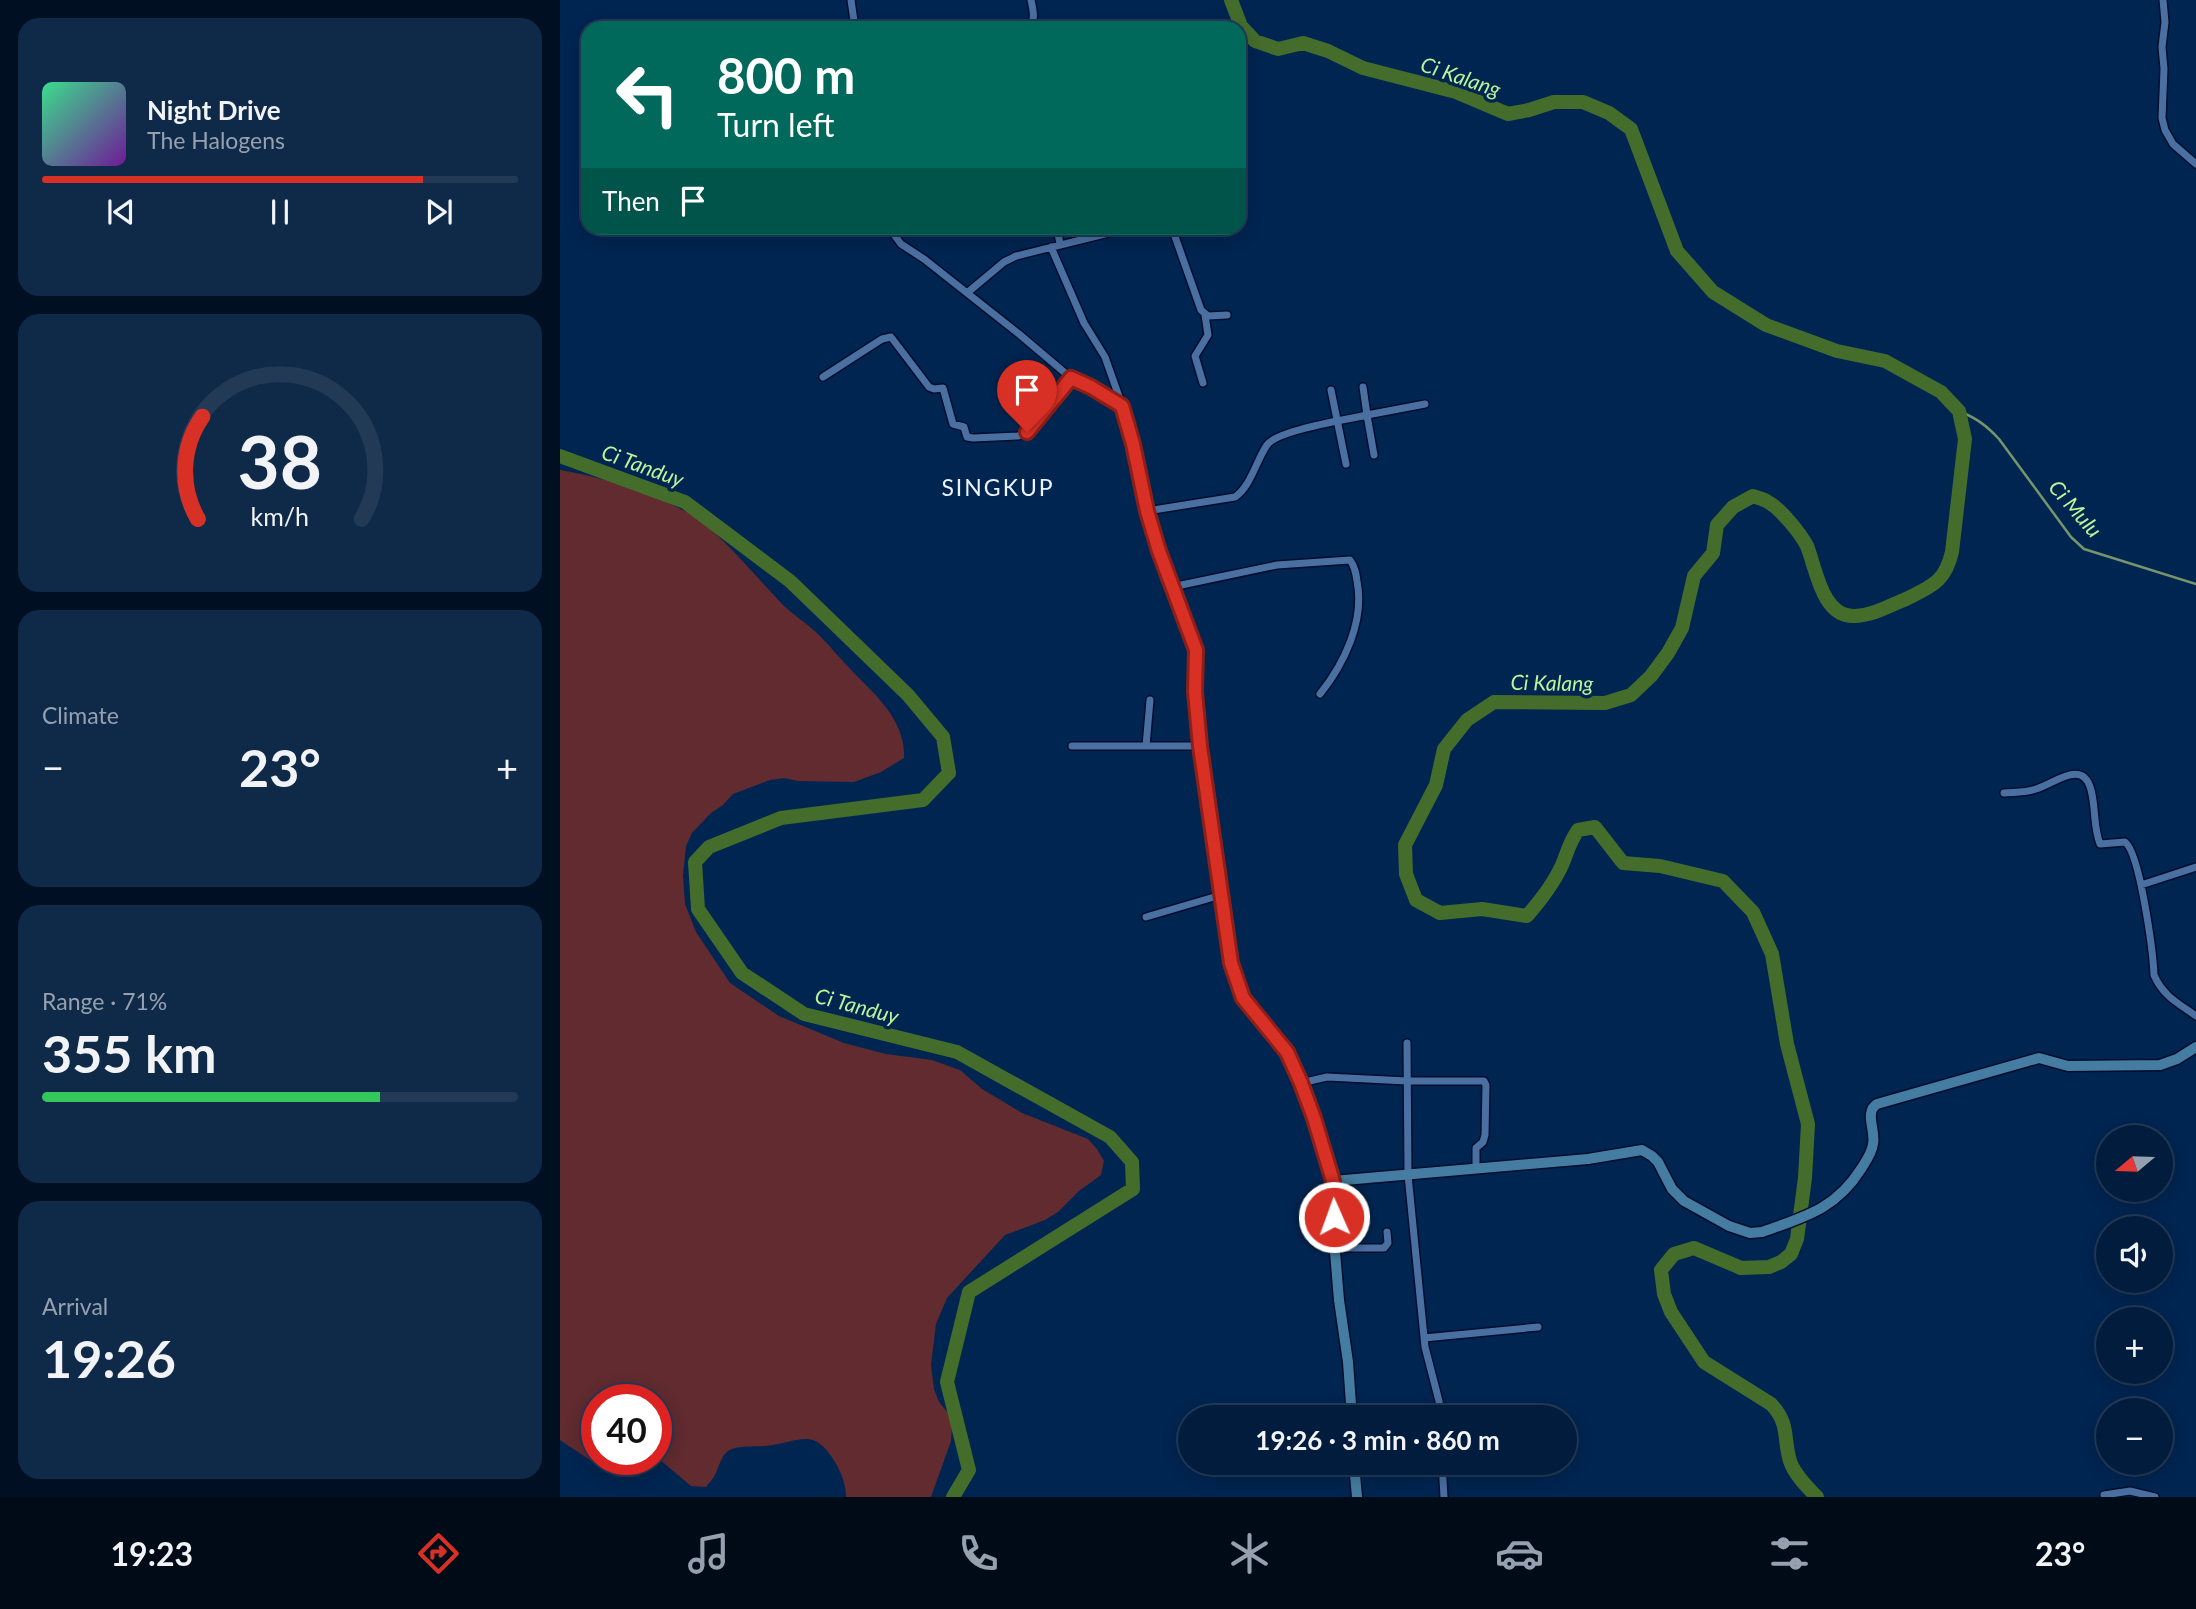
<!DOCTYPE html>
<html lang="en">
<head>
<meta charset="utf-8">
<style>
	body { margin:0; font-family:Lato,sans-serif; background:#0f2948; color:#f1f3f6; height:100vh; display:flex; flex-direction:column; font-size:26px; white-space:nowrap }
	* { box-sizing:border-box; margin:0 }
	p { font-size:23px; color:#96a1b0 }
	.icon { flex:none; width:38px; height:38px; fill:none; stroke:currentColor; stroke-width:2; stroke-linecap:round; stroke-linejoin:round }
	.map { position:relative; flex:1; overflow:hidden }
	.drawer { display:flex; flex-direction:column; gap:18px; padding:18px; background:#010f22; width:560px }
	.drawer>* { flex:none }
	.hud { position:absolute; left:21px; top:21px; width:665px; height:214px; border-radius:21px; box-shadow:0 4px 18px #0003,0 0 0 2px #233a57; background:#00695c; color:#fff; overflow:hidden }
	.needle { width:46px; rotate:251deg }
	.controls { position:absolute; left:1536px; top:1125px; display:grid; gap:14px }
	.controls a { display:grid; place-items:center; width:77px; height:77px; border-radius:50%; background:#011c3d; box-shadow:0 4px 18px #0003,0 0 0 2px #233a57; font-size:35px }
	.speed { position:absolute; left:21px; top:1384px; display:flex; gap:14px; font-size:35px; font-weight:700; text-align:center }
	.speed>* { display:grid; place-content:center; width:91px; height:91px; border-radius:50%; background:#011c3d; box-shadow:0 4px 18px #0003,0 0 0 2px #233a57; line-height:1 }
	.speed .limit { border:10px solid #d22; background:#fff; color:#111 }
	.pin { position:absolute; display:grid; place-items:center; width:60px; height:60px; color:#fff; margin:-72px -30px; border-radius:50% 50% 50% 0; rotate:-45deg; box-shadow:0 0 7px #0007 }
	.pin .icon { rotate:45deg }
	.me { position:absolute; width:77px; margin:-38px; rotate:358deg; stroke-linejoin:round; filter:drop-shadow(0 0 5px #0008) }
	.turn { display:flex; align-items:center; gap:24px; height:147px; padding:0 21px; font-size:32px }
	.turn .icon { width:91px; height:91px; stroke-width:2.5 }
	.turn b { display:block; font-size:49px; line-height:60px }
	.then { display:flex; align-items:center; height:66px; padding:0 21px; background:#0003; gap:14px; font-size:26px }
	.big { font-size:52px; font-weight:700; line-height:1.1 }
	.drawer .widget { flex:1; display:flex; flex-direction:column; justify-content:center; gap:10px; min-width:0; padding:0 24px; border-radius:21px; background:#0f2948 }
	.drawer .dial { align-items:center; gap:0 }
	.dial svg { height:182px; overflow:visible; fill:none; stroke:#233a57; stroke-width:7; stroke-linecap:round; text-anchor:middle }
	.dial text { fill:#f1f3f6; stroke:none }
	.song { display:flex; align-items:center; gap:21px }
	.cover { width:84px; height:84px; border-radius:10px; background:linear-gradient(135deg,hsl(150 70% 55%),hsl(280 70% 35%)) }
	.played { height:7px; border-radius:4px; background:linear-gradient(90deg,#d93025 80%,#233a57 80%) }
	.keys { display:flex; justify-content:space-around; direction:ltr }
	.heat { display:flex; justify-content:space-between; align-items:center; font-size:38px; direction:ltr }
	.charge { height:10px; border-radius:5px; background:linear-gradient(90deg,#34c759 71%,#233a57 0) }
	.trip { position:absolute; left:618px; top:1405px; width:399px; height:70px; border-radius:35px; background:#011c3d; box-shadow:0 4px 18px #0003,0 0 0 2px #233a57; font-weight:700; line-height:70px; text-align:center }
	.tabs { display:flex; height:112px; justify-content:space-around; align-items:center; background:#000b18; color:#96a1b0 }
	.tabs .icon { width:49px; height:49px }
	.tabs .current { color:#d93025 }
	.tabs b { font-size:32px; color:#f1f3f6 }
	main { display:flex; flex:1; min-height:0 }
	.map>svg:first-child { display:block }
	.green { fill:#612b30 }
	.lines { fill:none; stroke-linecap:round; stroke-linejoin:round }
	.stream { stroke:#76956b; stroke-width:2.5 }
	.river { stroke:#446d2c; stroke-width:14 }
	.street-casing { stroke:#000d2d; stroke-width:10 }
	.secondary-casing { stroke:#000d2d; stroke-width:13 }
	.street { stroke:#4a6fa1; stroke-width:7 }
	.secondary { stroke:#447da1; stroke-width:10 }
	.route-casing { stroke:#8d1f18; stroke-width:18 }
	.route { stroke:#d93025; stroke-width:12 }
	.labels { text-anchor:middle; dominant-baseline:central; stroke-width:7; stroke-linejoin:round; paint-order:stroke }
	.water-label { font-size:21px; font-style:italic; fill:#b9f69a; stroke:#012551 }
	.quarter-label { font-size:23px; letter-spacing:2px; fill:#ebf3fe; stroke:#012551 }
</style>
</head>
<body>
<main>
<section class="drawer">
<div class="widget">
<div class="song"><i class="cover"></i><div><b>Night Drive</b><p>The Halogens</p></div></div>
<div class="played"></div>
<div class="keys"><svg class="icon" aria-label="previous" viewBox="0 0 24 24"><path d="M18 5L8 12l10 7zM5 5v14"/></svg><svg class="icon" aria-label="pause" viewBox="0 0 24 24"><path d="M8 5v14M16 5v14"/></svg><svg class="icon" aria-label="next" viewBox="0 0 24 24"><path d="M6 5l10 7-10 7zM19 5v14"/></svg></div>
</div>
<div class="widget dial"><svg viewBox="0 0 100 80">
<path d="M14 69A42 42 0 1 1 86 69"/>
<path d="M14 69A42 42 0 0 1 16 24" stroke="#d93025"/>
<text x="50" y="56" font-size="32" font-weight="700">38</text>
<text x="50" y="72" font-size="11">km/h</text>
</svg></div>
<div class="widget"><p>Climate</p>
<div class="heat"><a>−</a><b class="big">23°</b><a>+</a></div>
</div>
<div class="widget"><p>Range · 71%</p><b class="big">355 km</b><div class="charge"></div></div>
<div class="widget"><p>Arrival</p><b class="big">19:26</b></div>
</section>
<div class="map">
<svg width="1636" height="1497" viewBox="0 0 1636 1497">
	<rect width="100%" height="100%" fill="#012551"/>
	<path class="green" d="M0 470C44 477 103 496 140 520 147 525 153 532 160 538 182 559 201 582 222 604 233 615 247 623 259 635 271 647 282 661 295 674 318 697 346 723 344 758L321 772 294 782 238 781 224 778 210 780 173 794 163 805 151 813 132 833 126 846 123 875 125 904 136 932 170 983 219 1016 284 1043 326 1054 372 1060 400 1070 422 1089 462 1113 528 1139 537 1149 544 1161 541 1175 519 1191 498 1212 485 1220 445 1235 387 1298 376 1324 371 1365 374 1389 379 1402 388 1413 392 1426 391 1441 371 1497H286C286 1483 281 1473 275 1462 253 1425 239 1443 205 1446 194 1447 178 1445 168 1451 161 1456 159 1467 155 1475 153 1479 149 1483 146 1487L131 1486 99 1459 96 1458V1400H37V1460H82L62 1472 36 1464 0 1440Z"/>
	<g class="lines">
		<path class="stream" d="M1399 411C1416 418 1426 425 1439 439L1511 537 1524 549 1636 584"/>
		<path class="river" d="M671 0 681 26 695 41 718 49 743 43 768 51 803 68 896 92 948 114 969 110 994 102H1023L1049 113 1071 129 1117 251 1153 292 1206 325 1277 351 1325 361 1381 392 1399 411 1405 439 1392 552C1385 582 1372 586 1346 599 1329 606 1314 615 1295 616 1262 618 1256 568 1247 546 1241 534 1220 508 1208 502 1204 499 1198 498 1193 496L1173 507 1157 525 1153 553 1134 576 1122 628 1108 653 1091 676 1071 695 1045 703 934 702 907 720 884 749 876 785 845 845 846 874 856 900 880 913 922 909 967 916C980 901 994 883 1002 865 1008 851 1009 843 1018 830L1035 827 1063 863 1100 866 1163 881 1193 912 1212 954 1227 1044 1248 1124 1245 1178 1237 1239 1231 1254 1221 1262 1209 1267 1181 1268 1134 1248 1114 1254 1101 1270 1104 1294 1111 1312 1144 1362 1211 1404C1230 1424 1223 1438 1230 1461 1234 1474 1248 1488 1257 1497
			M0 456 125 502 230 581 348 695 383 737 389 773 363 800 221 818 149 847 135 862 138 909 182 973 244 1014 397 1052 550 1137 572 1162 573 1189 409 1292 387 1382 409 1470 393 1497"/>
		<g class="street-casing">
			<path id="street" d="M291 0 295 28
				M1603 0 1605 22 1602 47 1604 69 1602 118 1605 130 1613 144 1636 164
				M448 28C473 26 477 26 471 0
				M329 228 341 244 364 259 459 334 511 378 531 387 562 406 573 444 587 511 636 650 635 692 640 746 671 963 683 997 727 1052 754 1118 773 1181
				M497 228 500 244
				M612 228 641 310 648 316 667 315
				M491 247 524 323 545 357 562 405
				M407 293 444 262 456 256 569 228
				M263 377 322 339 331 337 369 387 374 389 383 388 393 424 404 427 407 437 413 438 458 436 467 432 511 378
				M643 383 635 356 648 335 645 315
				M803 387 807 415 865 404
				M771 390 786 464
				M587 511 675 497C691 486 696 461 707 445 717 430 786 420 807 415L814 455
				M612 587 717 565 790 560C795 567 796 573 797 581 805 621 784 664 760 694
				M512 746H640
				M586 746 590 700
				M1444 793C1454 792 1466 793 1476 789 1494 784 1523 758 1531 790 1536 808 1533 826 1540 844L1565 842C1580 853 1593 952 1594 975 1603 996 1618 1003 1636 1016
				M1581 885 1636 867
				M586 917 661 895
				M847 1043 848 1175 865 1347 879 1401 881 1418
				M741 1083 767 1077 847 1081H924L926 1085 925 1135 923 1142 916 1148V1169
				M775 1248H824L828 1243 827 1232
				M864 1338 978 1327
				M882 1463 884 1497
				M1544 1495 1570 1491 1595 1497"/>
		</g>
		<g class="secondary-casing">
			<path id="secondary" d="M792 1418 788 1362 779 1300 775 1252 773 1181 1028 1159 1082 1150 1092 1156 1098 1162 1112 1189 1124 1201 1169 1226 1190 1233 1202 1232C1244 1217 1276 1209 1301 1169 1306 1161 1312 1153 1313 1144 1316 1131 1304 1112 1317 1104L1479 1058 1508 1066 1600 1065 1617 1059 1636 1047
				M794 1463 797 1497"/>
		</g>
		<use href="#street" class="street"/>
		<use href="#secondary" class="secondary"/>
	</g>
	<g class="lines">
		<g class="route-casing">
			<path id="route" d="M467 432 511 378 531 387 562 406 573 444 587 511 599 551 636 650 635 692 640 746 671 963 683 998 727 1052 741 1083 754 1118 773 1181 774 1217"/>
		</g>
		<use href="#route" class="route"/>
	</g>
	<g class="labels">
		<g class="water-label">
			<text transform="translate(901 76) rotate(19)">Ci Kalang</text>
			<text transform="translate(83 465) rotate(20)">Ci Tanduy</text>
			<text transform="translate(1516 508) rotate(49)">Ci Mulu</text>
			<text transform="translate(992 682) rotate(1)">Ci Kalang</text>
			<text transform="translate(297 1005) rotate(15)">Ci Tanduy</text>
		</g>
		<g class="quarter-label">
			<text x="438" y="487">SINGKUP</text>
		</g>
	</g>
</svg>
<div class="controls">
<a><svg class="needle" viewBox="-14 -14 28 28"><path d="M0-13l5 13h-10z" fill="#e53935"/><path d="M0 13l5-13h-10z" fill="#96a1b0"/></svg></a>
<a><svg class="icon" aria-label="sound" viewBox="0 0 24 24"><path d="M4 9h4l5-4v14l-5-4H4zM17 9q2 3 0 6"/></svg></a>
<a>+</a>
<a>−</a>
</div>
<div class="speed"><div class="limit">40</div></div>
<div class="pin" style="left:467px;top:432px;background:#d93025"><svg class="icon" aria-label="arrive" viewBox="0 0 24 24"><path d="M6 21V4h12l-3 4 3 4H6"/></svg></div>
<svg class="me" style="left:774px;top:1217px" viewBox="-20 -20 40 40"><circle r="17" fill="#d93025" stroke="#fff" stroke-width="3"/><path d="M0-11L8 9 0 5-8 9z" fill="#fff"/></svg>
<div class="trip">19:26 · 3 min · 860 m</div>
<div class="hud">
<div class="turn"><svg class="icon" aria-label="left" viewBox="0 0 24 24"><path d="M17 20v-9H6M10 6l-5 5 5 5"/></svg><div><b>800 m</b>Turn left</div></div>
<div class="then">Then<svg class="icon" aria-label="arrive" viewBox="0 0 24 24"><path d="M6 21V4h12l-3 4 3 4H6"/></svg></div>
</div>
</div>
</main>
<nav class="tabs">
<b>19:23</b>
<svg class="icon current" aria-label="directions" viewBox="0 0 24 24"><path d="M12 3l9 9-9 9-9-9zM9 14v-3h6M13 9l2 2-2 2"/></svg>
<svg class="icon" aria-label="music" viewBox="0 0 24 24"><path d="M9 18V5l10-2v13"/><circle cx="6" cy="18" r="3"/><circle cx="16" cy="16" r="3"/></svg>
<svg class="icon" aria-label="phone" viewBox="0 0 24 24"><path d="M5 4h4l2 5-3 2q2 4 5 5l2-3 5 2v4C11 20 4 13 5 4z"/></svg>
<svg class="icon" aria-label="climate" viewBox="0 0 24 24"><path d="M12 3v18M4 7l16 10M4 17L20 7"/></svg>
<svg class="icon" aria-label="car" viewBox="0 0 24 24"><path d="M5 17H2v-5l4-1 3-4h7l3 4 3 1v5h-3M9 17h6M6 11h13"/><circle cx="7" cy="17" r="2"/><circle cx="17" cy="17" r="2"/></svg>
<svg class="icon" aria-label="filters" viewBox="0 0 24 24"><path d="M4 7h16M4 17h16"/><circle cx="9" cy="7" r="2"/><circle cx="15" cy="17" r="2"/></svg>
<b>23°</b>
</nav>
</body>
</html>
